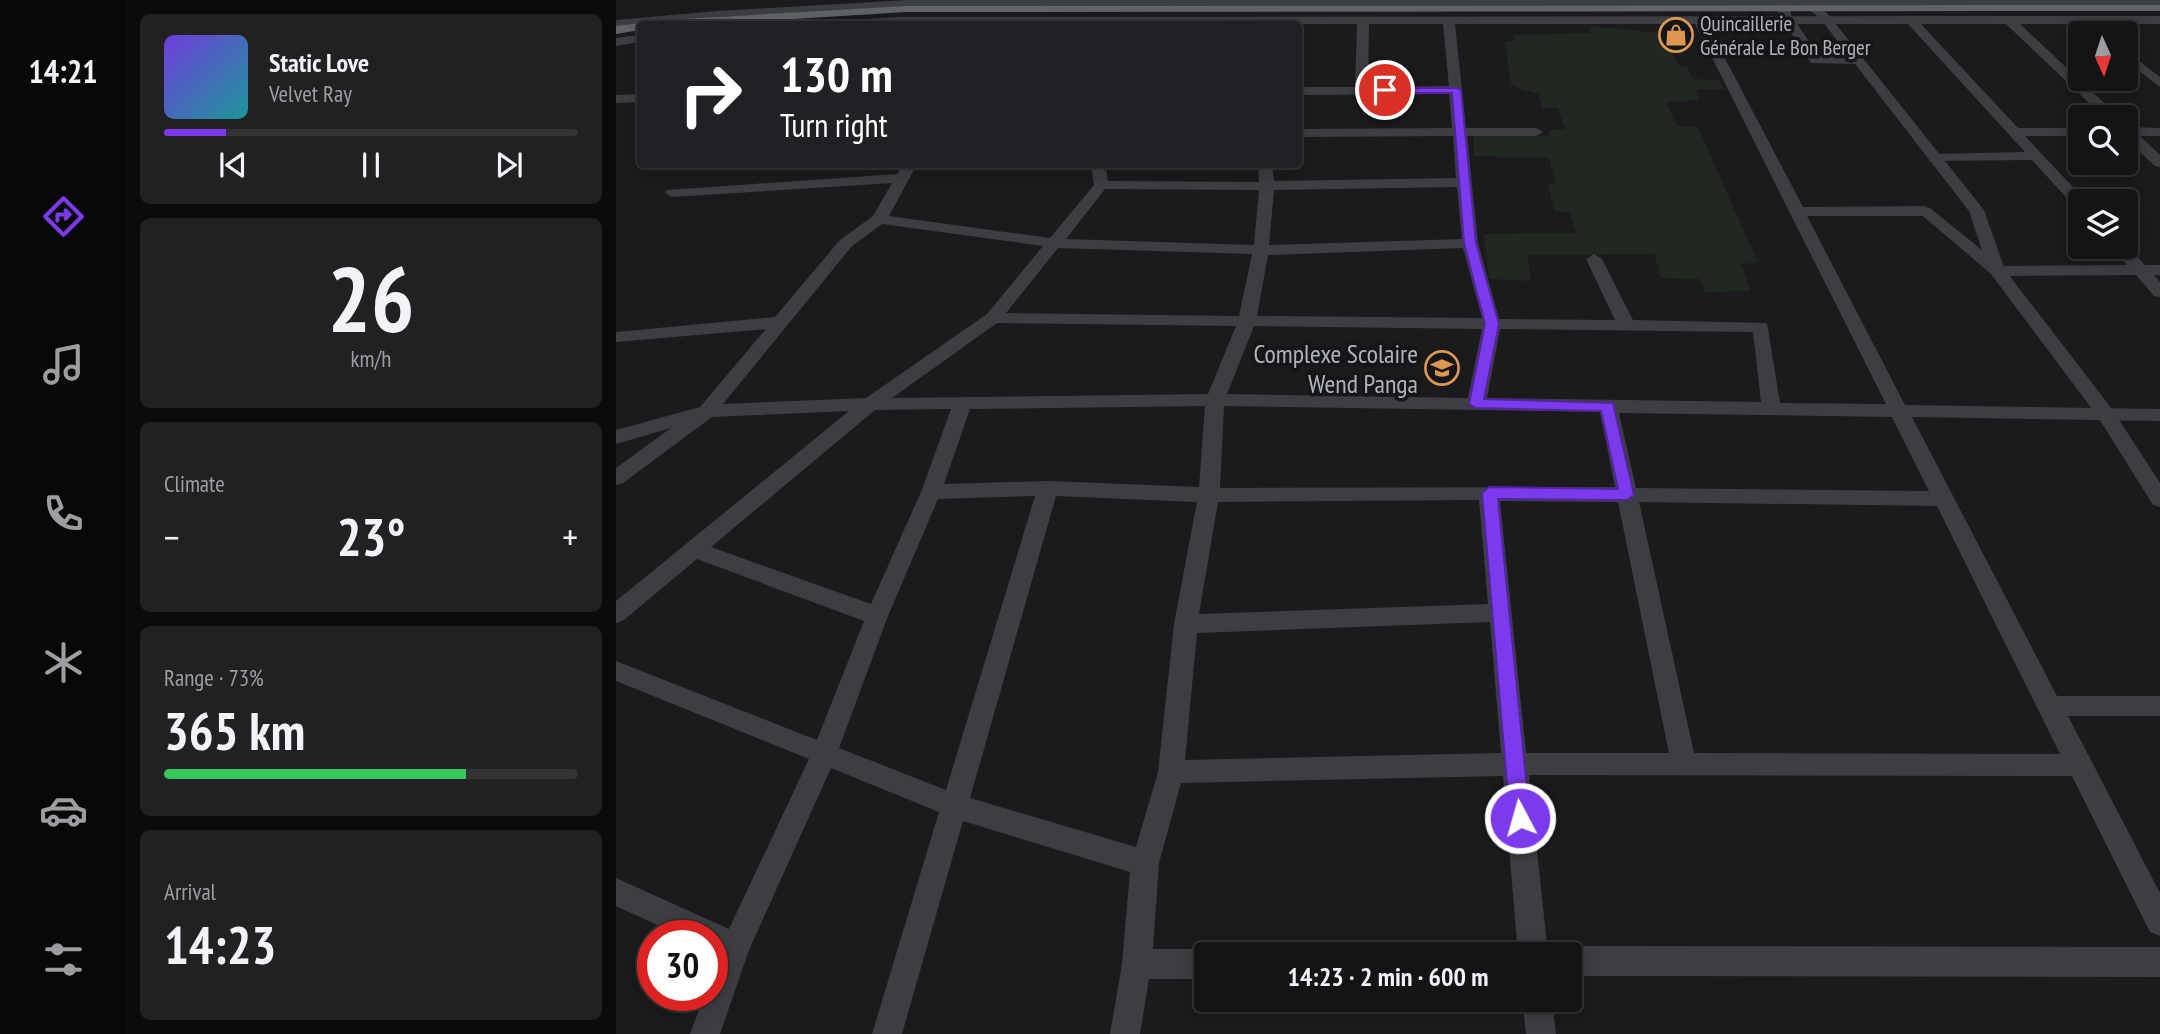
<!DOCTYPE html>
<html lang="en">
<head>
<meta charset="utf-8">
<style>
	body { margin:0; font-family:"PT Sans Narrow",sans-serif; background:#212123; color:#f1f3f6; height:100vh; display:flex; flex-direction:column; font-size:26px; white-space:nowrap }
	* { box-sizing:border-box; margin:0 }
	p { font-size:23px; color:#9d9ea1 }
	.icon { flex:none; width:38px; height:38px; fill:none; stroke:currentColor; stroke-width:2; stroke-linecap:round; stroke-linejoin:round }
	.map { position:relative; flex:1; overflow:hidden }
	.sheet { display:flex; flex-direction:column; gap:14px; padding:14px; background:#0b0b0c; width:490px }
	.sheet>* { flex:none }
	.top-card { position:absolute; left:21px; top:21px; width:665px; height:147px; border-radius:7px; box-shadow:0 4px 18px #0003,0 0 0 2px #333335; background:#202124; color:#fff; overflow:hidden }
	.needle { width:46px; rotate:177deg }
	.controls { position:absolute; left:1452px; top:21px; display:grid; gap:14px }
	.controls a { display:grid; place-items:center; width:70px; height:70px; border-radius:7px; background:#141416; box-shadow:0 4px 18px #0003,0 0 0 2px #333335; font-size:35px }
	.speed { position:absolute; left:21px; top:920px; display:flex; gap:14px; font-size:35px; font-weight:700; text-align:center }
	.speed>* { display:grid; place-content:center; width:91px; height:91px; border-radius:50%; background:#141416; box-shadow:0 4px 18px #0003,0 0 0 2px #333335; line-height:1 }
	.speed .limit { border:10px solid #d22; background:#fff; color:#111 }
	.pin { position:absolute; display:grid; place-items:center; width:60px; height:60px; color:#fff; margin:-30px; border:4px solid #fff; border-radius:50%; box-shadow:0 2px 7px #0007 }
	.me { position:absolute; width:77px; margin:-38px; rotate:354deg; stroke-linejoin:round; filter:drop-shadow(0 0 5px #0008) }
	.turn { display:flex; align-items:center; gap:24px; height:147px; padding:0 28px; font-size:32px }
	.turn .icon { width:91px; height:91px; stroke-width:2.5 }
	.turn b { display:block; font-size:49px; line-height:60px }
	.big { font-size:52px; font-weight:800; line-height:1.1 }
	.sheet .card { flex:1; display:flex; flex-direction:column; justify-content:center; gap:10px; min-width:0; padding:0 24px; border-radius:10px; background:#212123 }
	.sheet .dial { align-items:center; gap:0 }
	.dial b { font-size:91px; line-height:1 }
	.song { display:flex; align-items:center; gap:21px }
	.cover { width:84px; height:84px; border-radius:10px; background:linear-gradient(135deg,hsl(260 70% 55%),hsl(180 70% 35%)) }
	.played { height:7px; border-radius:4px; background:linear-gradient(90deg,#7c3aed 15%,#333335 15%) }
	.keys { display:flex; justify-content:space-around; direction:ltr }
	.heat { display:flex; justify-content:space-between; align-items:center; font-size:38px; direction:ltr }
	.charge { height:10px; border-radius:5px; background:linear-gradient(90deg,#34c759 73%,#333335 0) }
	.trip { position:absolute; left:578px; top:942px; width:388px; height:70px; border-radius:7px; background:#141416; box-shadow:0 4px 18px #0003,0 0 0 2px #333335; font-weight:800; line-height:70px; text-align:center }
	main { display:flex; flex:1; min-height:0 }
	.tab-bar { display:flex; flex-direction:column; width:126px; justify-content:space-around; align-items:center; background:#080809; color:#9d9ea1 }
	.tab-bar .icon { width:49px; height:49px }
	.tab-bar .on { color:#7c3aed }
	.tab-bar b { font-size:32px; color:#f1f3f6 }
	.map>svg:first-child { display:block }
	.green { fill:#212721 }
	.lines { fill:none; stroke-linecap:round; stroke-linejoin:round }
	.minor { fill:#3c3e41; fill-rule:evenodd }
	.tertiary { fill:#3c3e41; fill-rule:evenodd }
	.trunk { fill:#606469; fill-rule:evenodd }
	.route { fill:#7c3aed; stroke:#51269a; stroke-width:2 }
	.labels { text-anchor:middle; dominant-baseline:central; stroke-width:7; stroke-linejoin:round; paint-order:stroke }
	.far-poi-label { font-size:21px; fill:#afb4bb; stroke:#161618; text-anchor:start }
	.poi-label { font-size:26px; fill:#afb4bb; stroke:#161618; text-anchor:end }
</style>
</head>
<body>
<main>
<nav class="tab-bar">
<b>14:21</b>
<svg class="icon on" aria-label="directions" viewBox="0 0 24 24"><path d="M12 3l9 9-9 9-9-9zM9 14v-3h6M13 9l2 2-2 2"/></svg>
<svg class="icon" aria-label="music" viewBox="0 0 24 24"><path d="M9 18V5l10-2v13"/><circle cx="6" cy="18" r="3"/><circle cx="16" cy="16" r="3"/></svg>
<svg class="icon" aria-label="phone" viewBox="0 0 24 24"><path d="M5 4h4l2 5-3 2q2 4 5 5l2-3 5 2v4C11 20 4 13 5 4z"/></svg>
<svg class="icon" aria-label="climate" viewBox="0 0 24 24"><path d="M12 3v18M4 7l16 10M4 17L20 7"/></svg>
<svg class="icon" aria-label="car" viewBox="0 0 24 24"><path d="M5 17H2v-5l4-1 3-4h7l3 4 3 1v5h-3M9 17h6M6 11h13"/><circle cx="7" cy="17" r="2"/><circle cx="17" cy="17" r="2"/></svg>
<svg class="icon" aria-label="filters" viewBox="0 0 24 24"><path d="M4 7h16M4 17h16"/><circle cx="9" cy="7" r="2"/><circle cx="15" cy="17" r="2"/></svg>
</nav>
<section class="sheet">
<div class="card">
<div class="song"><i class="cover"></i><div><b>Static Love</b><p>Velvet Ray</p></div></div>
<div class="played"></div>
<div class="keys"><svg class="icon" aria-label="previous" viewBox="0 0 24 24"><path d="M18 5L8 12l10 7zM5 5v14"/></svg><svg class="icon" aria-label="pause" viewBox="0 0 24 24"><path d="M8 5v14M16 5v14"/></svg><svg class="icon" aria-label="next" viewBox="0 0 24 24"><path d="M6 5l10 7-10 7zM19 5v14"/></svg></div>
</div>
<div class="card dial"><b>26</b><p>km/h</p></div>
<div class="card"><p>Climate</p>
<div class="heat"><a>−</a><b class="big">23°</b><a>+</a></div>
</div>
<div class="card"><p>Range · 73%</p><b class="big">365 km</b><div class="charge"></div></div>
<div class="card"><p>Arrival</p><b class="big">14:23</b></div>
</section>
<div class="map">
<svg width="1544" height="1034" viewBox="0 0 1544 1034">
	<rect width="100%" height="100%" fill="#1b1b1d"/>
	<path class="green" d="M974 27C998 27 1020 31 1044 33L1064 66 1071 67 1077 79 1103 80 1108 89 1080 90 1083 100 1050 102 1061 126 1082 127 1142 263 1125 264 1135 291 1089 292 1084 279 1045 278 1038 254 911 255 915 281 873 279 868 234 961 233 953 212 938 211 932 185 939 184 933 158 858 156V136H933V130L949 129 942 108H926L922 94 895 86 889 42 898 41V35L975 33Z"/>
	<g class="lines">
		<path class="minor" d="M292 0H1544V5L300 6 101 17 0 28V20L101 11Z
			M1544 16V24H1404L1503 117H1488L1390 24H1305L1402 128H1465V136H1409L1470 201H1465V209L1460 208 1416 160 1313 161V155L1318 154 1409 152 1292 24H1091L1187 207 1309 206 1317 211 1309 216H1191L1289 405 1544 409V421L1296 417 1441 696H1544V716H1452L1544 893V936L1534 932 1456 776 913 775 932 954H902L887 776 565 783 543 863 537 949H590L600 954H590V979H533L524 1034H494L506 964 514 872 347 821 286 1034H256L323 812 215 768 133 950 104 1034H74L88 996H96V972L103 954 96 951V936H65L0 906V878L113 929 193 759 0 681V661L201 740 248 621 81 559 8 620 0 623V601L233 411 96 417 7 483 0 485V468L55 428 0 444V430L84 407 150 329 0 342V332L159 317 224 240 257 216 276 183 56 197 49 193 51 190 281 174 287 164H301L273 216 434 238 478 185 475 164H489L492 181 643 182 642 164H656L658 181 840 178 837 136 682 137V129L836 128 833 94 682 95V87H739L741 24H192L194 22 284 17ZM753 24H827L833 86 752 87ZM839 24H1079L1270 404 1164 403 1151 323 1017 320 986 259 978 254 970 259 999 320 883 319 862 243 851 136H920L927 132 920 128H850ZM841 187 846 239 653 245 658 190ZM489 189 643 190 638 245 450 239ZM266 224 427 246 371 314 250 398 107 404 236 246ZM442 248 636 254 623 316 390 313ZM847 248 866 318 641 316 652 255ZM381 323 620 326 592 394 276 398ZM638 326 866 329 852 398 611 394ZM884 329 1137 332 1145 402 871 398ZM589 406 583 487 432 481 328 484 354 409ZM608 406 984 412 999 487 604 488ZM335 409 305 492 255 604 95 547 259 410ZM1003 413 1276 417 1313 491 1020 488ZM419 496 330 790 223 748 272 616 322 499ZM440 496 581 502 558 624 542 772 520 847 354 798ZM863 500 872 604 583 614 602 502ZM884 501 1002 502 1053 753H910ZM1023 502 1321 506 1444 754 1078 753ZM874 622 885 753 569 760 581 633Z
			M24 35V42L0 46V38Z
			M1510 51 1544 77V87L1510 61Z
			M24 94V102L0 103V95Z
			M1510 127 1544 128V136H1524L1544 155V167L1539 166 1510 139Z
			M1510 245 1529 265H1544V275H1538L1544 282V297L1538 296 1520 275 1381 276 1373 271 1381 266 1511 265 1495 247Z
			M954 946 1544 947V977L954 976V954H942Z
			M906 999H936L940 1034H910Z"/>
		<path class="tertiary" d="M1161 0H1173L1175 15 1203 56H1233L1203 17 1179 0H1193L1211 13 1368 210 1389 270 1496 409 1544 483V507L1537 505 1482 417 1375 274 1301 211 1304 208H1314L1366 250 1353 211 1239 64 1195 63 1163 15Z"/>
		<path class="trunk" d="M1544 5V11L290 12 97 24H43L49 20 290 6Z
			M24 23 28 24H24V30L0 34V26Z"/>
	</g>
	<path class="route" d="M766 88H840L845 90 860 243 883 324 868 399 997 403 1018 495 1011 500 882 499 914 818 911 825 904 827 897 825 894 818 866 493 873 487 1002 489 985 411 860 408 853 404 869 324 848 243 836 93H766Z"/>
	<defs>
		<g id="shop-ring" transform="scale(1.75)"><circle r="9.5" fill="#161618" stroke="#df9850" stroke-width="1.5"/><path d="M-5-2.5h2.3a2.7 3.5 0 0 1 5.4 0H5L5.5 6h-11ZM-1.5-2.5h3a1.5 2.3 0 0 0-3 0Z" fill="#df9850"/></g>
		<g id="school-ring" transform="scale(1.75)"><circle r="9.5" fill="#161618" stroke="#df9850" stroke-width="1.5"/><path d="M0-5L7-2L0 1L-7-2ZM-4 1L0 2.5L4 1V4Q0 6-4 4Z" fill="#df9850"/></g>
	</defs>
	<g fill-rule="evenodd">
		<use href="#shop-ring" x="1060" y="35"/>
		<use href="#school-ring" x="826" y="368"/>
	</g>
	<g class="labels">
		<g class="far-poi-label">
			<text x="1084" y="23">Quincaillerie<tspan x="1084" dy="24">Générale Le Bon Berger</tspan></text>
		</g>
		<g class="poi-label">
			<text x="802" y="353">Complexe Scolaire<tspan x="802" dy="30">Wend Panga</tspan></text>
		</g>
	</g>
</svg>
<div class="controls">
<a><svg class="needle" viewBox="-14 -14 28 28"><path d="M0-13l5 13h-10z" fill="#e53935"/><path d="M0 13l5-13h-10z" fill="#9d9ea1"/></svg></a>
<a><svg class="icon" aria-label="search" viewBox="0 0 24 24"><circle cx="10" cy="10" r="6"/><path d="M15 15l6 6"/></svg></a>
<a><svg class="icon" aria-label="layers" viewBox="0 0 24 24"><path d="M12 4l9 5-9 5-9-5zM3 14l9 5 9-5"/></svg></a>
</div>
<div class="speed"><div class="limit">30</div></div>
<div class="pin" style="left:769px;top:90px;background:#d93025"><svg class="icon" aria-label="arrive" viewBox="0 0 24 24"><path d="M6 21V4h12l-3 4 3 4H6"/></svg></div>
<svg class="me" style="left:904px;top:818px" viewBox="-20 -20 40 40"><circle r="17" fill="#7c3aed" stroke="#fff" stroke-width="3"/><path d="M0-11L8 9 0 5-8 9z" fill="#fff"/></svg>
<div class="trip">14:23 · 2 min · 600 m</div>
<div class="top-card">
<div class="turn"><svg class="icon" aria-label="right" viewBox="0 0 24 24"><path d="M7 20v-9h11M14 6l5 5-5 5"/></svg><div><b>130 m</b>Turn right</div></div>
</div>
</div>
</main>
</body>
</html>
